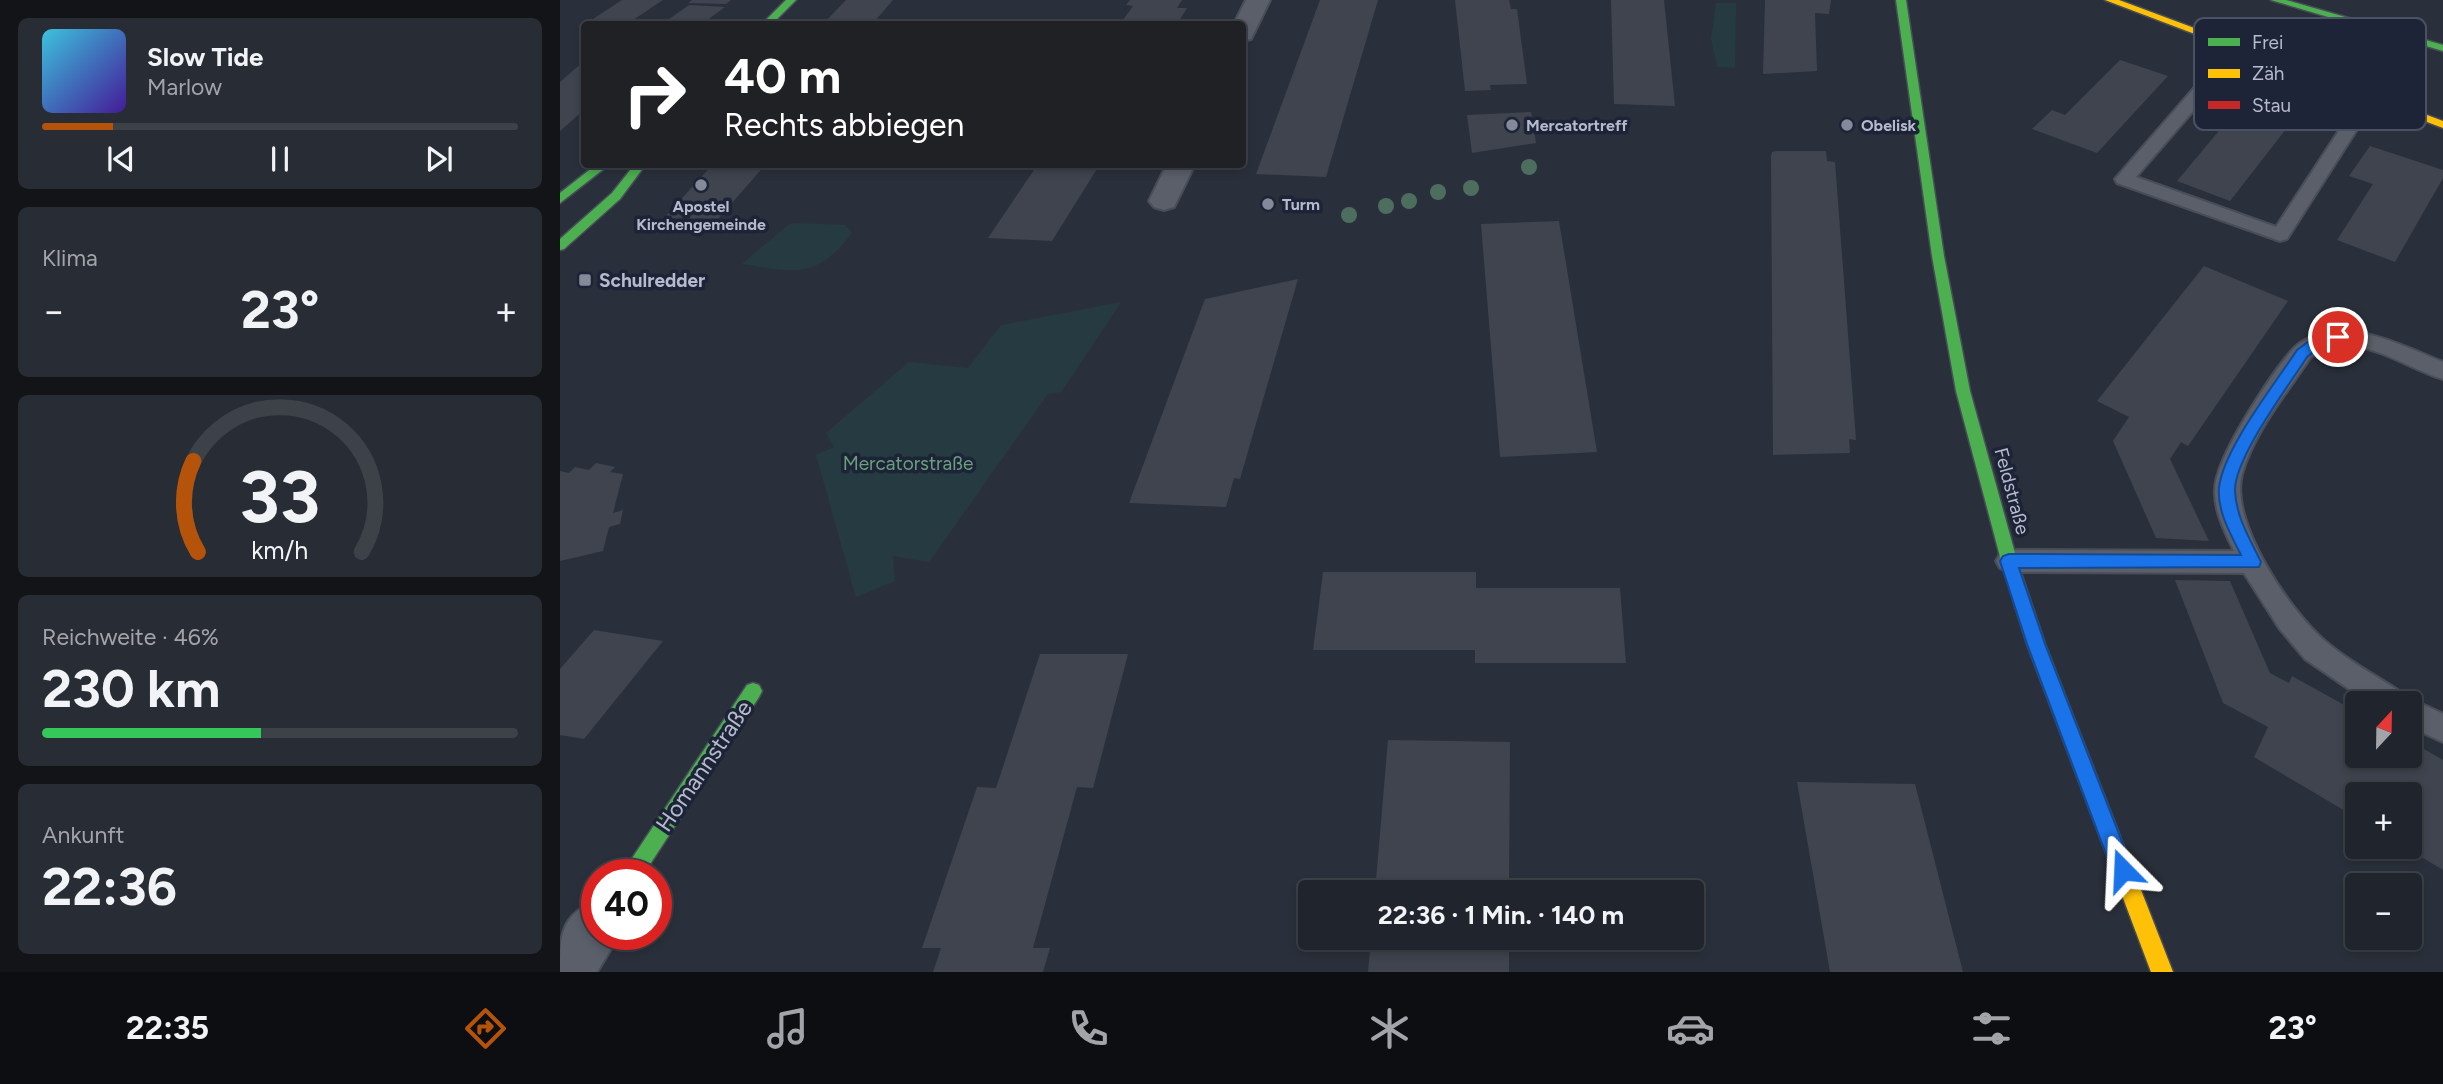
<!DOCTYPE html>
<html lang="de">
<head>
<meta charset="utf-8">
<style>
	body { margin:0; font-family:Figtree,sans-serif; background:#282c34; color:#f1f3f6; height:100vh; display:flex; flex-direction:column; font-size:26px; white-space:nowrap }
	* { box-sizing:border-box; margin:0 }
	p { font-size:23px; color:#a2a4a9 }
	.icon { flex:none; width:38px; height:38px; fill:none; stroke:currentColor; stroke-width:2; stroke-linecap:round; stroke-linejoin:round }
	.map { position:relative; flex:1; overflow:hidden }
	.drawer { display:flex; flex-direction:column; gap:18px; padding:18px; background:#121418; width:560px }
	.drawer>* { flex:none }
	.top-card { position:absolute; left:21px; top:21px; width:665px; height:147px; border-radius:7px; box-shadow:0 4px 10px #0003,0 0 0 2px #3d4148; background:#202124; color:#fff; overflow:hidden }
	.needle { width:46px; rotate:22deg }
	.fabs { position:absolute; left:1785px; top:691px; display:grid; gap:14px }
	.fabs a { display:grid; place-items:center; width:77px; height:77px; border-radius:7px; background:#20242c; box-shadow:0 4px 10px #0003,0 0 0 2px #3d4148; font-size:35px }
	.speed { position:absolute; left:21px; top:859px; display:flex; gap:14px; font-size:35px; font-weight:700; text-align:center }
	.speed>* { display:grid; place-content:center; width:91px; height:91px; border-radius:50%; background:#20242c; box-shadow:0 4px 10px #0003,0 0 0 2px #3d4148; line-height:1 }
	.speed .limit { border:10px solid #d22; background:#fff; color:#111 }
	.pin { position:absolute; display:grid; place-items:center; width:60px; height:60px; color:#fff; margin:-30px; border:4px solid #fff; border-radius:50%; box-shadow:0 2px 7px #0007 }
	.me { position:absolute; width:77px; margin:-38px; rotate:339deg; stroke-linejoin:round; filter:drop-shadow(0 0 5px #0008) }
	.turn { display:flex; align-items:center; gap:24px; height:147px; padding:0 28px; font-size:32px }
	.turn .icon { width:91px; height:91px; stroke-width:2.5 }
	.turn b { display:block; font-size:49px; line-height:60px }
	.big { font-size:52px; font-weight:700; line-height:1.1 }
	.drawer .tile { flex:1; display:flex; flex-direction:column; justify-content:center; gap:10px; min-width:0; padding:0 24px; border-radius:10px; background:#282c34 }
	.drawer .dial { align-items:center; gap:0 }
	.dial svg { height:182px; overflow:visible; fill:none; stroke:#3d4148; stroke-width:7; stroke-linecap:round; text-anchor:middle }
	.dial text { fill:#f1f3f6; stroke:none }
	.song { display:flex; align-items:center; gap:21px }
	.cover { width:84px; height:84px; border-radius:10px; background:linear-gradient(135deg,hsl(190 70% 55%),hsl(260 70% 35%)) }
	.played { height:7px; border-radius:4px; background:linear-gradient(90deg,#b45309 15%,#3d4148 15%) }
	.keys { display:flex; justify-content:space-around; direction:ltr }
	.heat { display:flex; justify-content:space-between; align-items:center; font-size:38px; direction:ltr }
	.charge { height:10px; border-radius:5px; background:linear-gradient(90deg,#34c759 46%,#3d4148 0) }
	.trip { position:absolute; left:738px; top:880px; width:406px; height:70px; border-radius:7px; background:#20242c; box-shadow:0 4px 10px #0003,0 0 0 2px #3d4148; font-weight:700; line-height:70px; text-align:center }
	.dock { display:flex; height:112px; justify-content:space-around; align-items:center; background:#0d0e12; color:#a2a4a9 }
	.dock .icon { width:49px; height:49px }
	.dock .selected { color:#b45309 }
	.dock b { font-size:32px; color:#f1f3f6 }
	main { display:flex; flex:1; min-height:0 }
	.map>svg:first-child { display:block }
	.green { fill:#263a42 }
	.building { fill:#3f444e }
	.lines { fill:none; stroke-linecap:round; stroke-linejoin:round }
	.lane-casing { stroke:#484d58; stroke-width:4 }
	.street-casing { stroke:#484d58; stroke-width:4 }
	.fast-casing { stroke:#484d58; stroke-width:3 }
	.slow-casing { stroke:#484d58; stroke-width:3 }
	.jam-casing { stroke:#484d58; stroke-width:3 }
	.lane { fill:#5b5f69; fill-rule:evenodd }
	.street { fill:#5b5f69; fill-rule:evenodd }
	.fast { fill:#4caf50; fill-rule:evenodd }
	.slow { fill:#ffc107; fill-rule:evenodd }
	.jam { fill:#c62828; fill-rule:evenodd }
	.tree { fill:#4d6d5f }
	.route { fill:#1a73e8; stroke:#114b97; stroke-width:2 }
	.poi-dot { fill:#848a99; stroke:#1d2437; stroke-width:2.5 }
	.labels { text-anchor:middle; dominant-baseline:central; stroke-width:7; stroke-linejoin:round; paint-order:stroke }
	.far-poi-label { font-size:16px; font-weight:bold; fill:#b5bbcc; stroke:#1d2437; text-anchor:start }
	.poi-label { font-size:19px; font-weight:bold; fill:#b5bbcc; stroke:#1d2437; text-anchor:start }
	.park-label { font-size:19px; fill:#6a9f7d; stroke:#1d2437 }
	.street-label { font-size:19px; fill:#b5bbcc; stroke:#1d2437 }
	.near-street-label { font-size:23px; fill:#b5bbcc; stroke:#1d2437 }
	.key { fill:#1d2437; stroke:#4b5164; stroke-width:2 }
	.key-label { font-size:19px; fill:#b5bbcc }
</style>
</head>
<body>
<main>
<section class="drawer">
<div class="tile">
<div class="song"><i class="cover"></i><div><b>Slow Tide</b><p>Marlow</p></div></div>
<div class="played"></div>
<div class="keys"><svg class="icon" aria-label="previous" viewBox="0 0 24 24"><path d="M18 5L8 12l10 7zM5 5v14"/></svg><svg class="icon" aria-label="pause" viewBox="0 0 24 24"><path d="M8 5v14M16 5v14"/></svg><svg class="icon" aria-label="next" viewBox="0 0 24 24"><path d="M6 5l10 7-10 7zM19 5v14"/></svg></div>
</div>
<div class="tile"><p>Klima</p>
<div class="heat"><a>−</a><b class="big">23°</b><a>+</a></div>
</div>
<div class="tile dial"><svg viewBox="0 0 100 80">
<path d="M14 69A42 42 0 1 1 86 69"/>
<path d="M14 69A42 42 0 0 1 12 29" stroke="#b45309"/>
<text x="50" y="56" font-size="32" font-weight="700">33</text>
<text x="50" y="72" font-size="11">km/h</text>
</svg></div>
<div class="tile"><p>Reichweite · 46%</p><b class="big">230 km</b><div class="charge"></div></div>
<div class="tile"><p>Ankunft</p><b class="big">22:36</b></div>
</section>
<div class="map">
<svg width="1883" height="972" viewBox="0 0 1883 972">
	<rect width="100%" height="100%" fill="#2a303b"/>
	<path class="green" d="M1156 3H1176L1175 67H1157L1151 39Z
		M234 223 285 225 292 233C256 280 234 272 182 264L228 225Z
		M561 302 501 392 488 394 369 562 333 556 335 581 296 597 256 455 274 447 266 433 349 362 408 368 441 325Z"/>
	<path class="building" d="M62 0H103L70 22 33 19Z
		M132 0H171L166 4 128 3Z
		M286 0H333L314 22H330V24H263Z
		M570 0H622L617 8H627L617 24H560L573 6 566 5Z
		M760 0H818L766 177 696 174Z
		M895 0H949L951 9H957L967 84 930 85 931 90 905 91Z
		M1051 0H1104L1115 106 1054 104Z
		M1205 0H1271L1269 14 1255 13 1257 71 1203 74Z
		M129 5 165 7 142 24H102Z
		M1560 60 1608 76 1537 153 1472 129 1492 110 1505 115Z
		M24 61V110L0 131V82Z
		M1683 102 1733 120 1670 201 1617 181Z
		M971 112 976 143 912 153 907 115Z
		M1810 146 1883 170V178L1835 262 1777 240 1813 184 1789 176Z
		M1217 151H1266L1267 161 1275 162 1296 440 1289 439 1290 453 1213 455 1211 156 1212 152Z
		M153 164H206L158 219 104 218Z
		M222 164H305L302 168 222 167Z
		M478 164H540L492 241 428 238Z
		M999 221 1037 452 940 457 921 224Z
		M1644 266 1728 301 1628 446 1621 442 1610 459 1649 541 1596 538 1553 441 1569 417 1537 401Z
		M738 279 680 479 674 478 666 507 569 503 645 299Z
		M36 463 55 467 50 472 63 474 53 513 63 510 60 524 49 527 43 551 0 561V471L9 473 15 467 29 470Z
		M763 572H916V588H1060L1066 663H915V650H753Z
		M1615 580 1670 581 1710 673 1729 683 1732 676 1797 712V756H1850V741L1883 760V870L1845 847H1850V794H1797V818L1694 757 1708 727 1663 703Z
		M34 630 103 641 24 739 0 735V669Z
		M480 654H568L533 788 517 787 473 948H490L483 972H373L381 948H362L417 787 436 788Z
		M828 740 950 742 949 892H815Z
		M1237 782 1355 784 1403 972H1270Z
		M811 938H949V972H808Z"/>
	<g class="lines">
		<g class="lane-casing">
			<path id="lane" d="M1640 87 1646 88 1648 92 1646 96 1576 177 1716 227 1803 94H1815L1817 98 1727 239 1720 241 1557 183 1555 179 1634 88Z
				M1772 331C1811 329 1848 348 1883 362V379C1839 366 1794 326 1750 358 1726 394 1694 432 1682 474 1669 522 1730 611 1765 641 1789 662 1819 677 1845 695L1847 700 1860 703 1883 714V742L1850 727V704H1811L1745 659 1719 628 1684 573 1449 572 1440 568 1436 561 1440 554 1449 550 1674 551C1665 532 1654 511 1655 490 1655 458 1711 374 1733 349 1743 338 1759 334 1772 331Z"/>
		</g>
		<g class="street-casing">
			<path id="street" d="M686 0H710L691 39 682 41V24H674Z
				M607 164H635L614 207 604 210 594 207 589 201Z
				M37 900V934H60L37 972H0C0 936 0 915 37 900Z"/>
		</g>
		<g class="fast-casing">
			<path id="fast" d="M226 0H236L212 24H202Z
				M1336 0H1346L1384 256 1410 391 1458 564 1456 569 1450 571 1444 569 1442 564 1396 391 1372 256Z
				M1711 0H1726L1883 45V51Z
				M37 164H50L0 203V193Z
				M75 164H86L60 199 4 249 0 250V239L52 193Z
				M193 683 199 685 202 691 199 697 83 875H61L187 685Z"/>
		</g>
		<g class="slow-casing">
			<path id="slow" d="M1545 0H1559L1883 121V128Z
				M1450 557 1456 559 1458 564 1485 644 1613 972H1591L1467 644 1442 564 1444 559Z"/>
		</g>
		<g class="jam-casing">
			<path id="jam" d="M1842 35 1851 37 1813 100H1805L1804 98Z"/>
		</g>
		<use href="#lane" class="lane"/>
		<use href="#street" class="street"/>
		<use href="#fast" class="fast"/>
		<use href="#slow" class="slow"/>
		<use href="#jam" class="jam"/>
	</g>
	<g class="tree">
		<circle cx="1855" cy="23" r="6"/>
		<circle cx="969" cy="167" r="8"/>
		<circle cx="911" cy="188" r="8"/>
		<circle cx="878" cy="192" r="8"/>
		<circle cx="849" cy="201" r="8"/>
		<circle cx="826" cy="206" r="8"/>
		<circle cx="789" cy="215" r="8"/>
	</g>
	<path class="route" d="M1778 333 1783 334V341L1761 346 1747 357C1728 387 1674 458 1675 491 1676 517 1690 539 1701 562L1699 567 1459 568 1485 644 1573 870 1570 877 1563 880 1556 877 1552 870 1467 644 1440 561 1443 556 1449 554 1681 555C1671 535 1657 511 1659 488 1663 449 1715 384 1737 350L1752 339Z"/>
	<g class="poi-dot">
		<circle cx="952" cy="125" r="7"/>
		<circle cx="1287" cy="125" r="7"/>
		<circle cx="141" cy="185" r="7"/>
		<circle cx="708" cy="204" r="7"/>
		<rect x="18" y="273" width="14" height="14" rx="3.5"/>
	</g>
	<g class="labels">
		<g class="far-poi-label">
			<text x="966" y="125">Mercatortreff</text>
			<text x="1301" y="125">Obelisk</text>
			<text x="722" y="204">Turm</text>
			<text x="141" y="206" text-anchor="middle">Apostel<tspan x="141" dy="18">Kirchengemeinde</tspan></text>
		</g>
		<g class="poi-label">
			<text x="39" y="280">Schulredder</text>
		</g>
		<g class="park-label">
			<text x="348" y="463">Mercatorstraße</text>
		</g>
		<g class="street-label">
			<text transform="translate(1452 491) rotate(75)">Feldstraße</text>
		</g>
		<g class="near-street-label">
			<text transform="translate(144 766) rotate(-56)">Homannstraße</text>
		</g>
	</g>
	<rect x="1634" y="18" width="232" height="112" rx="10" class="key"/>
	<rect x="1648" y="38" width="32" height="8" fill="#4caf50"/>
	<rect x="1648" y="69" width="32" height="9" fill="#ffc107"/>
	<rect x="1648" y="101" width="32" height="8" fill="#c62828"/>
	<g class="key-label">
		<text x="1692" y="49">Frei</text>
		<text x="1692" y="80">Zäh</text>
		<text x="1692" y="112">Stau</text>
	</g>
</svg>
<div class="fabs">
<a><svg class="needle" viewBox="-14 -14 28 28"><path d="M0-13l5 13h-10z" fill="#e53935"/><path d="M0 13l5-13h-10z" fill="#a2a4a9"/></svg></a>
<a>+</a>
<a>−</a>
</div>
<div class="speed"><div class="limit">40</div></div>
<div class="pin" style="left:1778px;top:337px;background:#d93025"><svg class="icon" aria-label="arrive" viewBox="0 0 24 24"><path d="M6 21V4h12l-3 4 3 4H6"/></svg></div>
<svg class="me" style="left:1563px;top:870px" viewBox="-20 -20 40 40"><path d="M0-17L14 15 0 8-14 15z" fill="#1a73e8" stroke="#fff" stroke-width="4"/></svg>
<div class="trip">22:36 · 1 Min. · 140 m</div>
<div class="top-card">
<div class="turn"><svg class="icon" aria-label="right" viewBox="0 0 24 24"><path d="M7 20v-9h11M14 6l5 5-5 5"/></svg><div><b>40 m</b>Rechts abbiegen</div></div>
</div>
</div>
</main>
<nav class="dock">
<b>22:35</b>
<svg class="icon selected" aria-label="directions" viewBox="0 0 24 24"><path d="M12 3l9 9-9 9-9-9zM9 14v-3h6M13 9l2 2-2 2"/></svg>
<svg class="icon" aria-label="music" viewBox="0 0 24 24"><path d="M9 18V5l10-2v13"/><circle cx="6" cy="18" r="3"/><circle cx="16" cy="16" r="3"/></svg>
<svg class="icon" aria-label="phone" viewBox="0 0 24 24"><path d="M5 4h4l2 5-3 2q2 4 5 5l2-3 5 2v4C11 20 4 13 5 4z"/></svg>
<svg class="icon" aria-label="climate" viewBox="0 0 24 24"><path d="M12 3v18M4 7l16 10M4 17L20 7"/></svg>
<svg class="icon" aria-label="car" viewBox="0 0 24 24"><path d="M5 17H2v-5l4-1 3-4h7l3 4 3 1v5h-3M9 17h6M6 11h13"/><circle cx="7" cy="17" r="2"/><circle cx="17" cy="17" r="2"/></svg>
<svg class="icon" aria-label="filters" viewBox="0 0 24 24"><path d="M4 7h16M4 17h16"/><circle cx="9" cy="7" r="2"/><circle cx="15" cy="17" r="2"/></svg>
<b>23°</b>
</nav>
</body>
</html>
